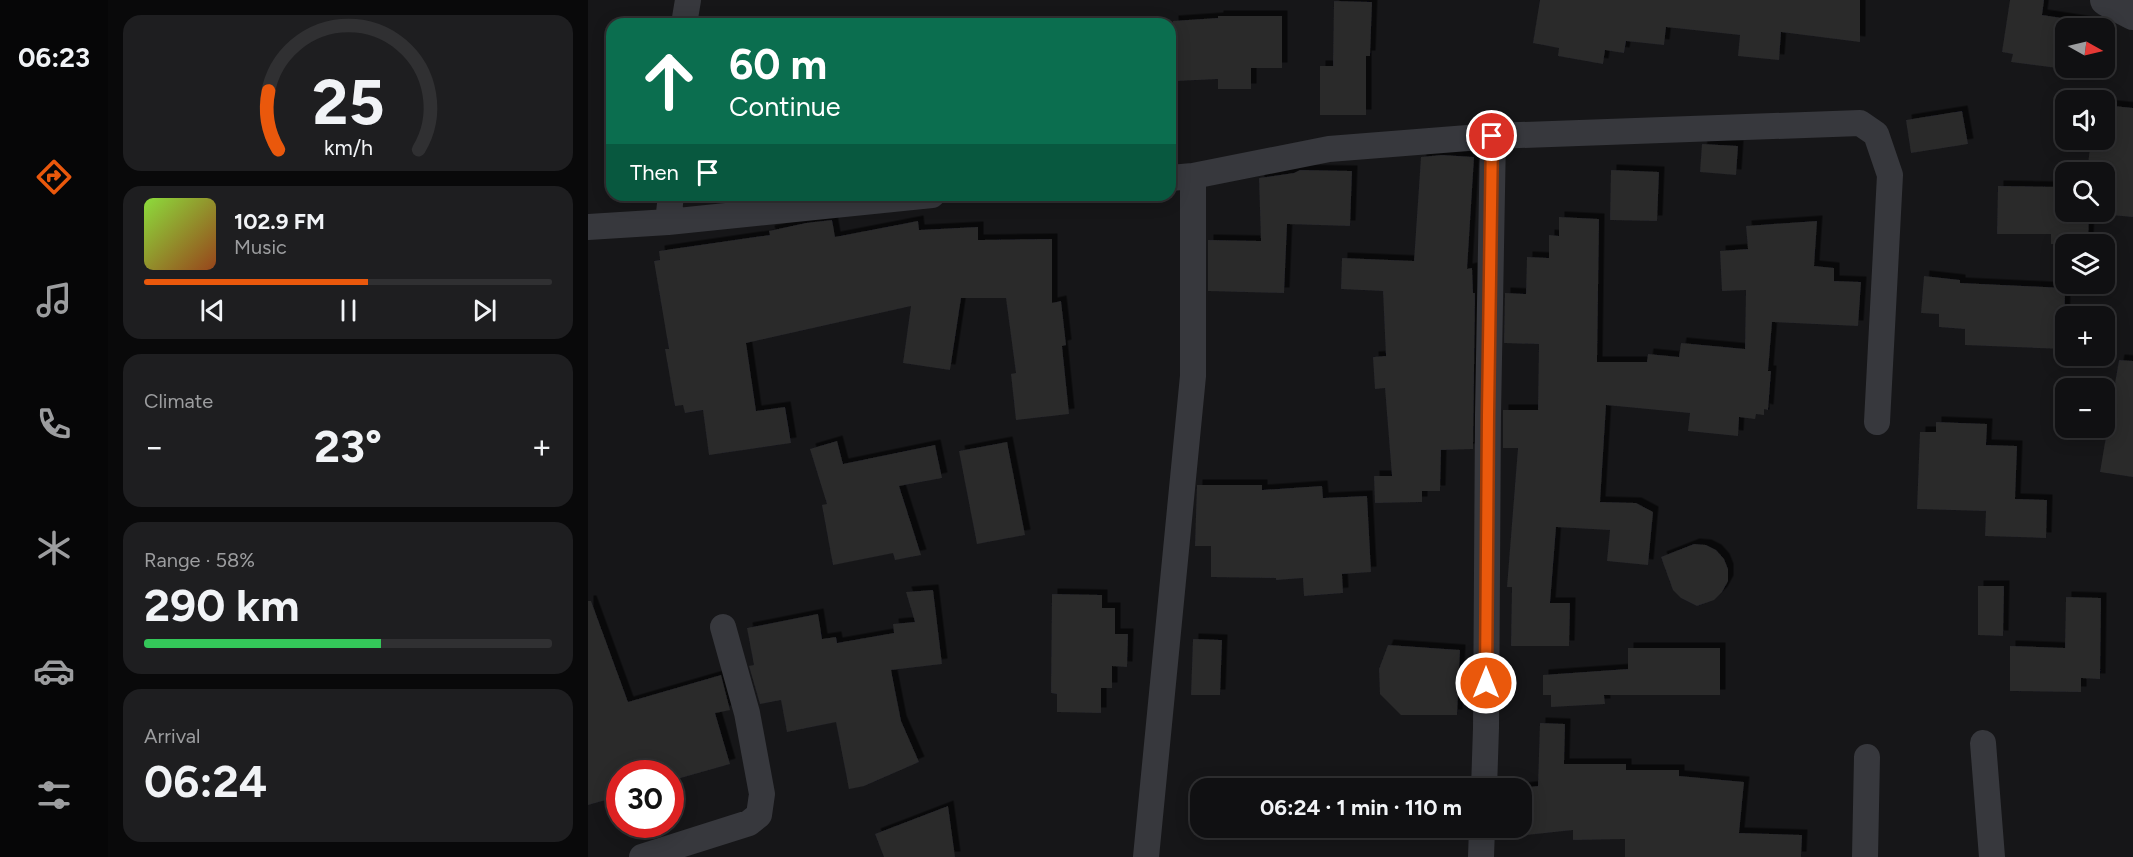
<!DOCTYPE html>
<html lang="en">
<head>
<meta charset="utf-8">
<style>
	body { margin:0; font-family:Figtree,sans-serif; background:#1e1e20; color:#f1f3f6; height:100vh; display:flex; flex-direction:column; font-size:22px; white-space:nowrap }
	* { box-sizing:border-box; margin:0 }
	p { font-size:20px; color:#9c9d9f }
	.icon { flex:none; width:33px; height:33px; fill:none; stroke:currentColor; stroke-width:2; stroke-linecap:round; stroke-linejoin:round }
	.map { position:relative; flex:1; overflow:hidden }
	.sheet { display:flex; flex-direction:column; gap:15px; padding:15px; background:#09090a; width:480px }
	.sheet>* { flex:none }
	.top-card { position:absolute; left:18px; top:18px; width:570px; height:183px; border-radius:18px; box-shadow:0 3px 15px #0003,0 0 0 2px #303032; background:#0b6e4f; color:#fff; overflow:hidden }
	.needle { width:39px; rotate:98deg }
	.tools { position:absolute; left:1467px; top:18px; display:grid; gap:12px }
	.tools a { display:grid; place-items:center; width:60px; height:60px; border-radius:12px; background:#101012; box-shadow:0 3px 15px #0003,0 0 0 2px #303032; font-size:30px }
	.speed { position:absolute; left:18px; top:760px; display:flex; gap:12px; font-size:30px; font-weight:700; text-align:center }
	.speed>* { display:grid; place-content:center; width:78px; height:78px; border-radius:50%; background:#101012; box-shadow:0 3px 15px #0003,0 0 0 2px #303032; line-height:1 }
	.speed .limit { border:9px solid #d22; background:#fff; color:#111 }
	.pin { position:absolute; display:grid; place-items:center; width:51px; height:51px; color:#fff; margin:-26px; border:3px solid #fff; border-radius:50%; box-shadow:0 2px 6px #0007 }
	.me { position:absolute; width:66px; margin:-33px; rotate:0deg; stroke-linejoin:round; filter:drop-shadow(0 0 4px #0008) }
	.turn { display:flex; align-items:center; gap:21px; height:126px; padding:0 24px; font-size:27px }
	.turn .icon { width:78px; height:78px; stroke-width:2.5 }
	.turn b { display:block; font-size:42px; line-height:51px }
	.then { display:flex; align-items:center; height:57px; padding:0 24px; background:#0003; gap:12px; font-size:22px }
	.big { font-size:45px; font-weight:700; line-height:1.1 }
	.sheet .widget { flex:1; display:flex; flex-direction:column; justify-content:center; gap:9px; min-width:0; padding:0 21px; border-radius:18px; background:#1e1e20 }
	.sheet .dial { align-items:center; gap:0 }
	.dial svg { height:156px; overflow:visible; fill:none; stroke:#303032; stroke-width:7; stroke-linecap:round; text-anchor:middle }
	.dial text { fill:#f1f3f6; stroke:none }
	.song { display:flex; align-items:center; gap:18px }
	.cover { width:72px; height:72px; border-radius:9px; background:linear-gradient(135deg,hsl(90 70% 55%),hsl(20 70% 35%)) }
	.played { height:6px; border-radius:3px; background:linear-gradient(90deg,#ea580c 55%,#303032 55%) }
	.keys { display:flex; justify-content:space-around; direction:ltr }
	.heat { display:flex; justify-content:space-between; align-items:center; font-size:33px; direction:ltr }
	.charge { height:9px; border-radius:4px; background:linear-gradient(90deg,#34c759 58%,#303032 0) }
	.trip { position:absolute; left:602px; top:778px; width:342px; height:60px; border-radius:18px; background:#101012; box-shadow:0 3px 15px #0003,0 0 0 2px #303032; font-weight:700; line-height:60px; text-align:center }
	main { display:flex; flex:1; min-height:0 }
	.menu { display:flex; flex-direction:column; width:108px; justify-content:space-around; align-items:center; background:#060607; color:#9c9d9f }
	.menu .icon { width:42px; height:42px }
	.menu .current { color:#ea580c }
	.menu b { font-size:27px; color:#f1f3f6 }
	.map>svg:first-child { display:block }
	.building { fill:#29292c; filter:url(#shadow) }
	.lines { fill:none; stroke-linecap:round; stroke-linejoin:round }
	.minor { stroke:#37383d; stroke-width:26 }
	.tertiary { stroke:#37383d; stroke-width:32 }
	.route-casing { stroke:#983908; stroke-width:15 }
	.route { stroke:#ea580c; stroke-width:10 }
</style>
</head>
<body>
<main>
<nav class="menu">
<b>06:23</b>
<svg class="icon current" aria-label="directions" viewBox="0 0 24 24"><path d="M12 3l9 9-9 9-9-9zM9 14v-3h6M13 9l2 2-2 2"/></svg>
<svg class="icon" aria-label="music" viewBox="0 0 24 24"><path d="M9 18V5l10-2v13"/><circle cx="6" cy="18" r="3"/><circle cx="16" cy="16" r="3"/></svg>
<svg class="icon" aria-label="phone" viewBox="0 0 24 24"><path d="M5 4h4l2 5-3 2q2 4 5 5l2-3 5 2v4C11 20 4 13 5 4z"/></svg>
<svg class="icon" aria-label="climate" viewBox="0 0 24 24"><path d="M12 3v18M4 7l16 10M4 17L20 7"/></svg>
<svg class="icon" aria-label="car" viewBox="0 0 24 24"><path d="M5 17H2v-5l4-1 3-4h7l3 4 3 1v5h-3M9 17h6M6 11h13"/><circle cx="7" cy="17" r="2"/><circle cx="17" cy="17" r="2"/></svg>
<svg class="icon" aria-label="filters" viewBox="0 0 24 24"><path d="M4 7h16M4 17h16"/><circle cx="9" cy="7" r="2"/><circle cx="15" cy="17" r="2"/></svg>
</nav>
<section class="sheet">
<div class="widget dial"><svg viewBox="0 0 100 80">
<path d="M14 69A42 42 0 1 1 86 69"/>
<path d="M14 69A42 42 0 0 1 9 39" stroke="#ea580c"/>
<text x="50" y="56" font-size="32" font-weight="700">25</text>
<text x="50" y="72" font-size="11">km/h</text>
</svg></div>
<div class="widget">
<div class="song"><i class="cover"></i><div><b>102.9 FM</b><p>Music</p></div></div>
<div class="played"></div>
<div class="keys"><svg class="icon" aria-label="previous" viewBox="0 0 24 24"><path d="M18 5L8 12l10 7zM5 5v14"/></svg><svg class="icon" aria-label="pause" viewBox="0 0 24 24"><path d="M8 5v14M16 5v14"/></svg><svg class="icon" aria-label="next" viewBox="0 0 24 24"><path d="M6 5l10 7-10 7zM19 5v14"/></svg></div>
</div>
<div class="widget"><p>Climate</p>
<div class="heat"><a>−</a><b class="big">23°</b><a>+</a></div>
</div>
<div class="widget"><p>Range · 58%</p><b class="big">290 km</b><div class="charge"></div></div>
<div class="widget"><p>Arrival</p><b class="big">06:24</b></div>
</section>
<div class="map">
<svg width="1545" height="857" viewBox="0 0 1545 857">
	<defs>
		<filter id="shadow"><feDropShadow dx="5.5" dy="-5.5" stdDeviation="0" flood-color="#0009"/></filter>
	</defs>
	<rect width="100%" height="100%" fill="#161618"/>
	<path class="building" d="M952 0H1272V42L1193 32 1191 60 1150 56 1152 35 1078 27 1076 45 1038 41 1036 53 1017 50 1015 64 970 56 971 48 945 43Z
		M1422 0H1456L1454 15 1500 22 1499 28H1478V68H1492V71L1423 62 1425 54 1414 52Z
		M746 1 784 2 782 56H778V115H732V66H745Z
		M630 16H694V68H663V89H630V79L588 81 585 21 630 18Z
		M1516 105 1545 108V217L1501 213 1500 244H1463V234H1409L1410 186 1478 187V212H1516V172H1499L1503 140H1516Z
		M1374 111 1380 144 1323 153 1318 120Z
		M1114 144 1150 146 1148 175 1112 172Z
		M854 155 886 157 879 269 884 268 885 293H887L885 449 853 450 852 491H834V502L787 503 786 476H804L797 388 787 389 785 357 798 356 795 291 753 289 754 258 826 261 833 157Z
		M712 170 764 171 762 226 699 224 696 293 620 291V240L673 241 671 178 706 173Z
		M1023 170 1071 172 1069 221 1022 220Z
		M971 217 1011 219 1009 362H1059L1060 354 1091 357 1093 343 1157 349 1158 290 1134 291 1132 251 1160 249 1158 226 1229 221 1226 266 1246 268V281L1273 282 1270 326 1184 322 1180 371H1183L1180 410 1176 409V415L1168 414 1167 419 1151 417 1150 436 1100 431 1102 413 1018 405 1012 502 1048 503 1065 512 1060 565 1019 561 1022 530 968 527 962 603H982L981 646H923L924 587H919L930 448H915V410H950L951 344 916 343 917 293 938 294 939 257 961 258V235L971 236Z
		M244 220 247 237 330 221 331 230 390 227V240L464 239V303L473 301 478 345 474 346 481 414 428 420 423 374 428 373 418 298H373L362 370 315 363 323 306 158 343 168 411 197 407 203 443 121 455 115 410 97 413 95 405 87 406 77 349H81L66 261 72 260 71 251 182 235 181 231 218 223Z
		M1336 276 1372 280V283L1477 288 1476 349 1377 345V329L1351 327V314L1333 313Z
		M1531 360 1545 361V477L1512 472Z
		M1348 422 1399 424 1398 445 1429 446 1427 499 1459 500 1458 538 1397 536 1398 511 1329 509 1332 432H1348Z
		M249 441 255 464 347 445 354 478 311 486 333 555 307 560 305 553 245 565 234 505 239 504 222 449Z
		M419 442 437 535 389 544 371 451Z
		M609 485H674V490L734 486 735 498 779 496 783 572 754 574 755 593 716 596 715 578 688 580V578L623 577V546H607Z
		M1106 544 1118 545 1128 550 1136 559 1140 569V581L1134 592 1126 600 1109 606 1093 598 1085 590 1073 557Z
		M1390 586H1416L1415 636 1390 635Z
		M345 590 354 664 303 670 313 721 331 762 276 786 261 789 248 722 199 732 193 700 172 704 161 666 166 665 159 628 230 614 234 639 248 637 249 643 306 633 305 624 327 622 318 592Z
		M464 594 514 595V608H527V634H540L539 667 524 666V688H513V713L469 712V694L463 693Z
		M1478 597 1513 598 1512 679 1493 678V692L1422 691V646L1477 648Z
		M0 601H3L40 702 133 675 142 710 127 713 142 764 82 781V774H32V796L0 805Z
		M605 639 634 640 632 695H603Z
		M800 645 872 650 869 715H813L792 694 791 669Z
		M1040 648H1132V695H1016L1017 704 963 707V695H955V675L1040 669Z
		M952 723 977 724 976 764H1038V770H1091V776L1156 782 1151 833 1214 835 1213 857H1037V839L985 840V830L920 837 919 828H933V789H925L950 786Z
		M360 806 367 857H296L287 834Z"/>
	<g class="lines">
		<path class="minor" d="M96 24 100 0
			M605 176 741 149 905 136 1272 123 1288 134 1302 175 1289 422
			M80 222 83 195
			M0 227 80 222 344 195
			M1395 743 1404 857
			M896 789 898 728 900 415 905 136
			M54 857 161 823 171 815 174 794 159 713 135 627
			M558 857 605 376V176L582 178
			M893 857 894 828
			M1277 857 1279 757"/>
		<path class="tertiary" d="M1518 0 1545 14"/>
	</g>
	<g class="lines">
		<g class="route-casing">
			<path id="route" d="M898 683 900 415 904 136"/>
		</g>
		<use href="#route" class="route"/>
	</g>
</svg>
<div class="tools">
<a><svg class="needle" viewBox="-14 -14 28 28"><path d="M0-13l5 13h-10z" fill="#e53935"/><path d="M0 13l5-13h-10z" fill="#9c9d9f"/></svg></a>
<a><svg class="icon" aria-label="sound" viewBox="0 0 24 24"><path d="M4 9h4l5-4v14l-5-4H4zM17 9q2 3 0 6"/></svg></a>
<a><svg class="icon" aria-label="search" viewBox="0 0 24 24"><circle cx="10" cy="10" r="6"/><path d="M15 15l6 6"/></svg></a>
<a><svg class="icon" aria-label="layers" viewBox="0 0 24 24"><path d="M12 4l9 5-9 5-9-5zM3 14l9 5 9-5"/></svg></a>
<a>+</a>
<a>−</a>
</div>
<div class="speed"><div class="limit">30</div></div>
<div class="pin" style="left:904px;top:136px;background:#d93025"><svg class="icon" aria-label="arrive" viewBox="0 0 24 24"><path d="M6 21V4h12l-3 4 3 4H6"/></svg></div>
<svg class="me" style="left:898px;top:683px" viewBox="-20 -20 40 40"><circle r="17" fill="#ea580c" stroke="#fff" stroke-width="3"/><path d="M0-11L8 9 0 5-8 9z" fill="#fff"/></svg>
<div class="trip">06:24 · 1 min · 110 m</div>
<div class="top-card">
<div class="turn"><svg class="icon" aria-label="ahead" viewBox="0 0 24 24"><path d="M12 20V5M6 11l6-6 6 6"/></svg><div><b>60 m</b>Continue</div></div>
<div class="then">Then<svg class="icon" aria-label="arrive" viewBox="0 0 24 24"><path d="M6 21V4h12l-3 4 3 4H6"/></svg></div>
</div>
</div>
</main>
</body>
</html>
